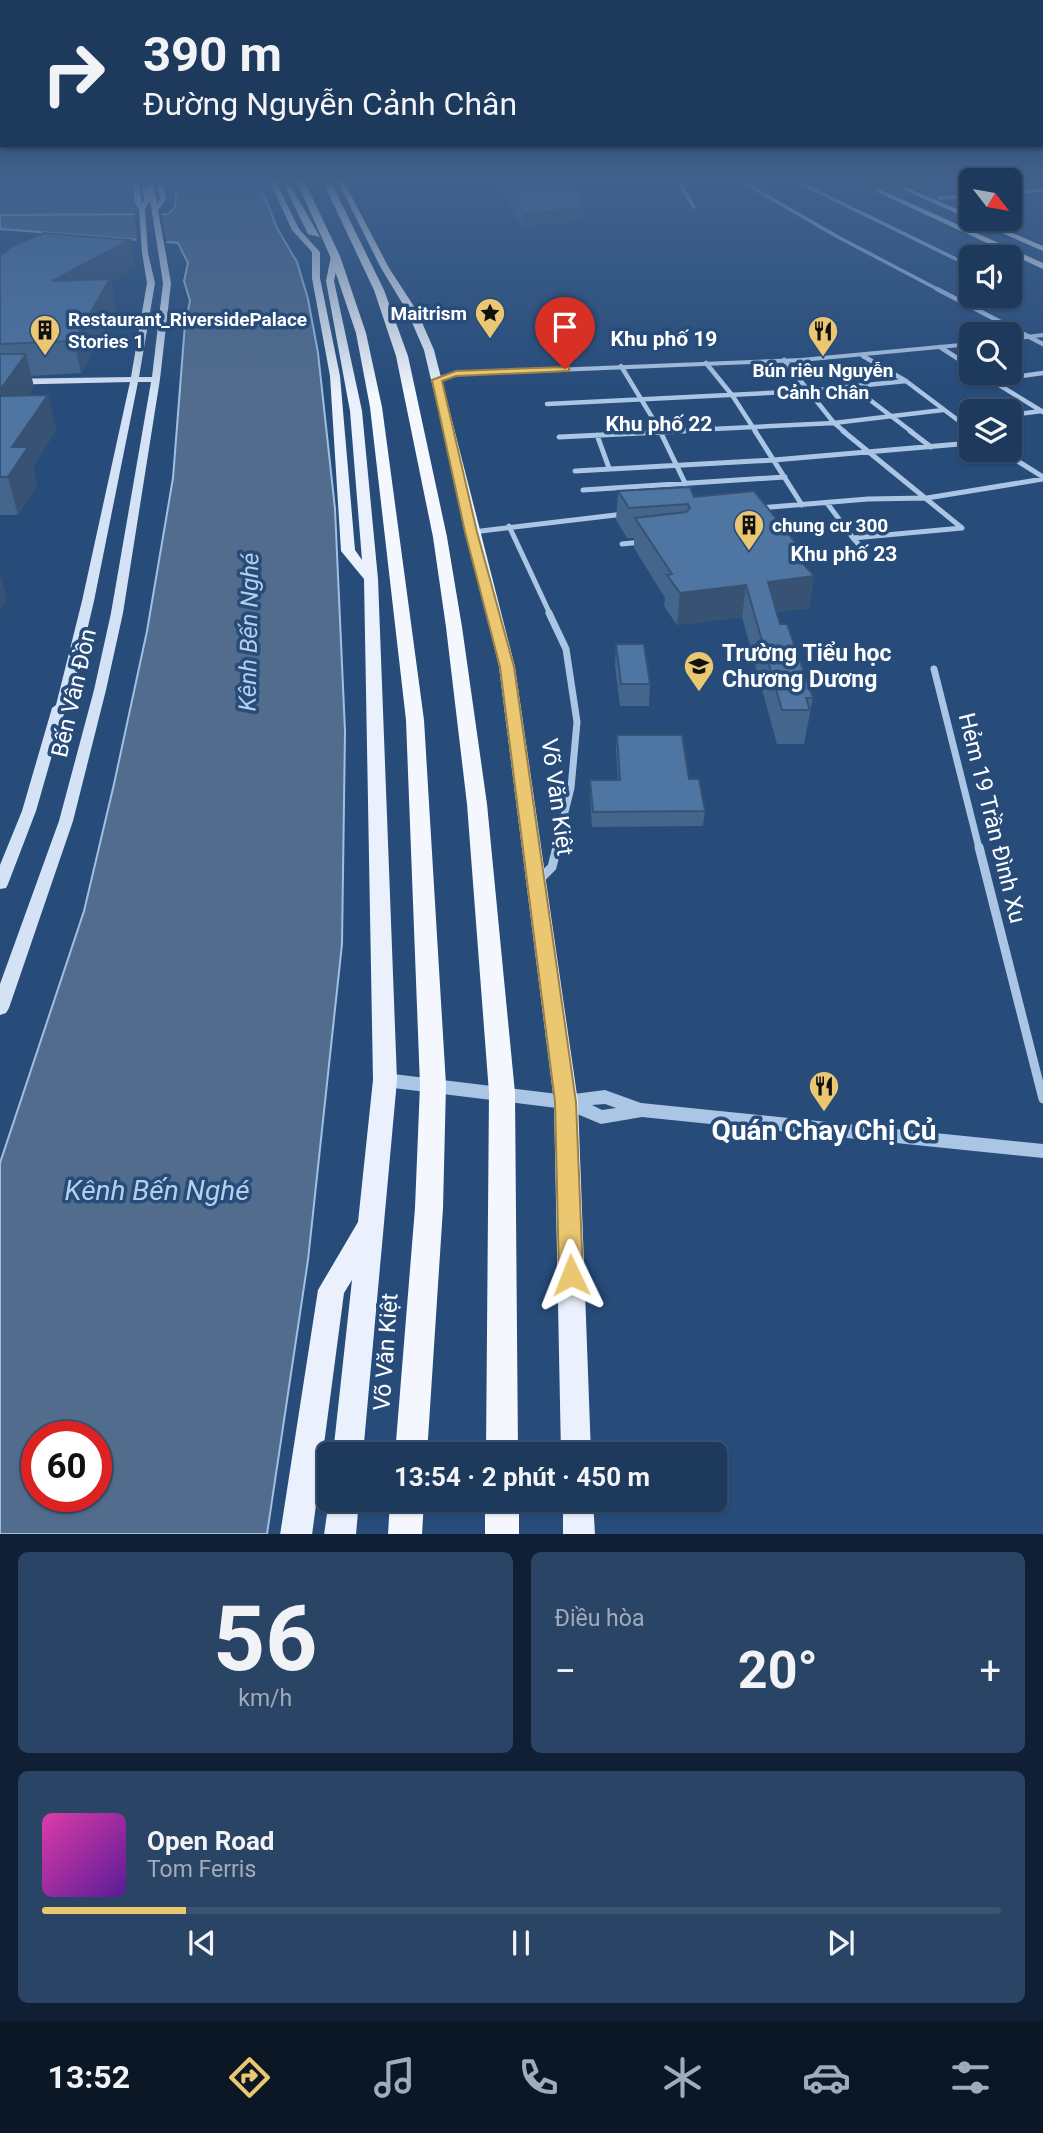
<!DOCTYPE html>
<html lang="vi">
<head>
<meta charset="utf-8">
<style>
	body { margin:0; font-family:Roboto,sans-serif; background:#2a4465; color:#f1f3f6; height:100vh; display:flex; flex-direction:column; font-size:26px; white-space:nowrap }
	* { box-sizing:border-box; margin:0 }
	p { font-size:23px; color:#a0acbb }
	.icon { flex:none; width:38px; height:38px; fill:none; stroke:currentColor; stroke-width:2; stroke-linecap:round; stroke-linejoin:round }
	.map { position:relative; height:1534px; overflow:hidden }
	.panel { display:flex; flex-direction:column; gap:18px; padding:18px; background:#101f33; flex:1 }
	.panel>* { flex:none }
	.top-card { position:absolute; left:0px; top:0px; width:1043px; height:147px; box-shadow:0 2px 5px #0004,0 0 0 2px #3b5372; background:#1d395c; color:#f1f3f6; overflow:hidden }
	.needle { width:46px; rotate:121deg }
	.fabs { position:absolute; left:959px; top:168px; display:grid; gap:14px }
	.fabs a { display:grid; place-items:center; width:63px; height:63px; border-radius:10px; background:#1d395c; box-shadow:0 2px 5px #0004,0 0 0 2px #3b5372; font-size:35px }
	.speed { position:absolute; left:21px; top:1421px; display:flex; gap:14px; font-size:35px; font-weight:700; text-align:center }
	.speed>* { display:grid; place-content:center; width:91px; height:91px; border-radius:50%; background:#1d395c; box-shadow:0 2px 5px #0004,0 0 0 2px #3b5372; line-height:1 }
	.speed .limit { border:10px solid #d22; background:#fff; color:#111 }
	.pin { position:absolute; display:grid; place-items:center; width:60px; height:60px; color:#fff; margin:-72px -30px; border-radius:50% 50% 50% 0; rotate:-45deg; box-shadow:0 0 7px #0007 }
	.pin .icon { rotate:45deg }
	.me { position:absolute; width:77px; margin:-38px; rotate:358deg; stroke-linejoin:round; filter:drop-shadow(0 0 5px #0008) }
	.turn { display:flex; align-items:center; gap:24px; height:147px; padding:0 28px; font-size:32px }
	.turn .icon { width:91px; height:91px; stroke-width:2.5 }
	.turn b { display:block; font-size:49px; line-height:60px }
	.big { font-size:52px; font-weight:700; line-height:1.1 }
	.panel .card { flex:1; display:flex; flex-direction:column; justify-content:center; gap:10px; min-width:0; padding:0 24px; border-radius:10px; background:#2a4465 }
	.panel .dial { align-items:center; gap:0 }
	.dial b { font-size:91px; line-height:1 }
	.song { display:flex; align-items:center; gap:21px }
	.cover { width:84px; height:84px; border-radius:10px; background:linear-gradient(135deg,hsl(320 70% 55%),hsl(270 70% 35%)) }
	.played { height:7px; border-radius:4px; background:linear-gradient(90deg,#ebc771 15%,#3b5372 15%) }
	.keys { display:flex; justify-content:space-around; direction:ltr }
	.heat { display:flex; justify-content:space-between; align-items:center; font-size:38px; direction:ltr }
	.panel .tiles { flex:1; display:grid; gap:18px; grid-template-columns:1fr 1fr }
	.card:last-child { grid-column:span 2 }
	.trip { position:absolute; left:317px; top:1442px; width:410px; height:70px; border-radius:10px; background:#1d395c; box-shadow:0 2px 5px #0004,0 0 0 2px #3b5372; font-weight:700; line-height:70px; text-align:center }
	.dock { display:flex; height:112px; justify-content:space-around; align-items:center; background:#0c1725; color:#a0acbb }
	.dock .icon { width:49px; height:49px }
	.dock .current { color:#ebc771 }
	.dock b { font-size:32px; color:#f1f3f6 }
	.map>svg:first-child { display:block }
	.green { fill:#3b6597 }
	.water { fill:#516c8d; stroke:#9fc0e4; stroke-width:2; fill-rule:evenodd }
	.pier { fill:#274c7a }
	.lines { fill:none; stroke-linecap:round; stroke-linejoin:round }
	.minor-far4 { stroke:#abc5e4; stroke-width:3.5 }
	.minor-far3 { stroke:#abc5e4; stroke-width:4.5 }
	.minor-far2 { stroke:#abc5e4; stroke-width:5 }
	.minor-far1 { stroke:#abc5e4; stroke-width:7 }
	.minor { stroke:#abc5e4; stroke-width:9 }
	.tertiary { fill:#abc5e4; fill-rule:evenodd }
	.secondary { fill:#d3e2f4; fill-rule:evenodd }
	.primary { fill:#eaf1fc; fill-rule:evenodd }
	.trunk { fill:#f4f8fe; fill-rule:evenodd }
	.wall { fill:#44658c }
	.shaded-wall { fill:#375272 }
	.building { fill:#4f75a3; stroke:#375272; stroke-width:2 }
	.route { fill:#ebc771; stroke:#998149; stroke-width:2 }
	.labels { text-anchor:middle; dominant-baseline:central; stroke-width:7; stroke-linejoin:round; paint-order:stroke }
	.far-poi-label { font-size:19px; font-weight:bold; fill:#fff; stroke:#274c7a; text-anchor:start }
	.far-neighbourhood-label { font-size:21px; font-weight:bold; fill:#fff; stroke:#274c7a }
	.poi-label { font-size:23px; font-weight:bold; fill:#fff; stroke:#274c7a; text-anchor:start }
	.street-label { font-size:23px; fill:#fff; stroke:#274c7a }
	.water-label { font-size:24px; font-style:italic; fill:#b6cfeb; stroke:#274c7a }
	.near-poi-label { font-size:28px; font-weight:bold; fill:#fff; stroke:#274c7a }
	.near-water-label { font-size:28px; font-style:italic; fill:#b6cfeb; stroke:#274c7a }
</style>
</head>
<body>
<div class="map">
<svg width="1043" height="1535" viewBox="0 0 1043 1535">
	<rect width="100%" height="100%" fill="#274c7a"/>
	<path class="green" d="M0 180H130L131 201 142 209 143 213 0 215Z"/>
	<path class="water" d="M177 180H258L277 228 297 262 308 299 318 353 335 509 345 731 342 944 308 1260 267 1534H0V1163L84 911 114 784 147 631 173 478 185 324 190 301 184 281 188 263 178 243 0 229V215L168 214 175 207ZM37 1437H96V1496H37Z"/>
	<path class="pier" d="M161 211 167 246 137 244 135 213Z"/>
	<g class="lines">
		<path class="minor-far4" d="M683 180 682 188 694 207
			M739 180 838 237 941 291
			M794 180 960 261
			M1010 193 1043 190
			M939 198 971 196"/>
		<path class="minor-far3" d="M937 289 1043 344
			M940 347 971 367
			M863 356 906 381 971 430
			M784 360 834 423 845 432
			M706 363 732 395 756 432
			M621 366 661 432
			M980 373 1043 412
			M993 380 1043 373
			M853 387 912 432
			M547 404 807 391 906 381
			M1010 415 1042 411
			M651 432 834 423 943 410"/>
		<path class="minor-far2" d="M660 431 686 485
			M755 431 802 505
			M910 431 931 447
			M597 435 609 468
			M559 437 685 431
			M1000 450 1043 477
			M575 471 774 460 971 443
			M583 490 785 477
			M827 503 853 538 962 528 843 431
			M759 508 868 499 927 498 1043 479
			M509 526 550 614
			M473 532 624 514
			M853 538 868 555
			M622 544 642 542"/>
		<path class="minor-far1" d="M549 613 566 649 577 722 571 788 556 848
			M934 669 979 848"/>
		<path class="minor" d="M979 847 1043 1099
			M540 879 552 867 557 847"/>
		<path class="tertiary" d="M1043 333V337L1010 341V337Z
			M971 342V346L801 362 456 376 437 382 433 380 455 372 801 358Z
			M385 1073 566 1095 605 1090 641 1103 1043 1144V1158L642 1117 601 1124 565 1109 385 1087 379 1085 377 1080 379 1075ZM605 1104 616 1108 602 1110 592 1105Z"/>
		<path class="secondary" d="M133 180H138L142 204 144 200 143 188 148 187V180H153L157 204 160 199 157 180H162L166 199 158 210 171 283 160 379 123 613 106 690 73 821 9 1008 6 1013 0 1015V984L59 821 94 690 111 613 151 382H138L94 601 69 707 65 710 36 811 8 884 6 888 0 889V865L22 811 52 708 56 705 82 601 130 382 0 385V379L131 377 147 283 142 253 139 209 134 201ZM149 193 163 283 152 377H139L155 283 148 253 145 209 150 200Z"/>
		<path class="primary" d="M269 180H275L299 229 320 252V278L340 376 355 550 362 560 350 411 326 281 331 256 335 254 339 256 334 281 362 411 378 579 397 1080 363 1454H333L352 1280 344 1293 312 1535H280L318 1290 358 1222 373 1080 364 579 341 551 330 376 312 278V252L292 230Z
			M337 180H343L389 268 417 311 434 350 515 667 578 1102 591 1454H561L554 1102 499 667 424 350 407 311 381 268Z
			M851 180H859L1043 263V269Z
			M881 180H889L971 215V219H979L1043 246V251Z
			M285 187H291L320 237 308 234Z
			M329 1499 359 1500 356 1535H324Z
			M563 1500H593L595 1535H563Z"/>
		<path class="trunk" d="M296 180H304L340 256 366 333 382 407 424 720 446 1085 443 1208 427 1454H395L415 1208 420 1085 406 720 370 407 356 333 330 256Z
			M322 180H330L384 290 408 356 447 537 462 627 487 804 515 1093 518 1454H486L489 1093 467 804 446 627 433 537 396 356 374 290Z
			M390 1500H424L422 1535H388Z
			M485 1500H519V1535H485Z"/>
	</g>
	<path class="wall" d="M499 180H571L585 221 523 226 499 187Z
		M811 180H857L877 189 876 194 859 196Z
		M864 180H887L903 186 902 192 894 193Z
		M895 180H971V186L921 191Z
		M130 240 135 268 111 282 116 309 81 373 31 376 34 387 28 395H48L56 430 33 467 37 484 18 515H0V256Z
		M618 491 694 497 799 559 814 576 809 608 777 612 780 624 813 698 804 744H777L742 617 677 625 664 606 665 598 634 548V538H627L616 520Z
		M616 644 650 684 649 706H620L615 666Z
		M617 735 689 779 705 811 703 826 592 827 590 796V780H618L616 750Z"/>
	<path class="shaded-wall" d="M971 181V186L921 191 922 185Z
		M903 186 902 192 894 193 895 187Z
		M877 189 876 194 859 196 860 190Z
		M585 208V221L523 226V213Z
		M130 240 135 268 111 282 116 309 81 373 74 341 52 281Z
		M26 354 34 387 5 431 0 411V390Z
		M48 395 56 430 33 467 37 484 18 515 8 477 12 447Z
		M800 548 796 578 814 576 809 608 763 614 768 582 790 549Z
		M0 573 7 598 0 610Z
		M746 585 742 617 677 625 680 593Z"/>
	<path class="building" d="M502 180H571L585 208 523 213Z
		M829 180H857L877 189 860 190Z
		M878 180H887L903 186 895 187Z
		M909 180H972L922 185Z
		M44 233 130 240 52 281 110 279 74 341 0 344V256L11 247Z
		M0 354H26L0 390Z
		M48 395 12 447H28L8 477H0V396Z
		M690 487 694 497 754 491 800 548 790 549 814 576 768 582 780 624H787L813 698H806L810 710H782L746 585 680 593 667 575 672 574 635 518 686 512 690 508 688 504 629 508 618 491Z
		M616 644H644L650 684H621Z
		M617 735H682L689 779H699L705 811 593 812 590 780H620Z"/>
	<linearGradient id="sky" x2="0" y2="1"><stop stop-color="#152a43"/><stop offset="0.46" stop-color="#41618d"/><stop offset="1" stop-color="#41618d" stop-opacity="0"/></linearGradient>
	<rect width="1043" height="394" fill="url(#sky)"/>
	<path class="route" d="M565 367H569V371L456 376 442 381 477 532 514 667 576 1102 583 1275 580 1283 571 1287 562 1283 559 1275 555 1102 500 667 465 532 432 380 456 371Z"/>
	<defs>
		<g id="sight-pin" transform="scale(1.575)"><path d="M0 17L-7.5 6A9.5 9.5 0 1 1 7.5 6Z" fill="#ebc771" stroke="#274c7a"/><path d="M0-6L1.8-2.2L6-1.7L2.9 1.2L3.7 5.4L0 3.3L-3.7 5.4L-2.9 1.2L-6-1.7L-1.8-2.2Z" fill="#111"/></g>
		<g id="building-pin" transform="scale(1.575)"><path d="M0 17L-7.5 6A9.5 9.5 0 1 1 7.5 6Z" fill="#ebc771" stroke="#274c7a"/><path d="M-4-6H4V6H1V3H-1V6H-4ZM-2.5-4.3h1.7v1.8h-1.7ZM.8-4.3h1.7v1.8H.8ZM-2.5-1h1.7V.8h-1.7ZM.8-1h1.7V.8H.8Z" fill="#111"/></g>
		<g id="restaurant-pin" transform="scale(1.575)"><path d="M0 17L-7.5 6A9.5 9.5 0 1 1 7.5 6Z" fill="#ebc771" stroke="#274c7a"/><path d="M-5-6h1v4h1v-4h1v4h1v-4h1v5L-1.5 .5V6h-2V.5L-5-1ZM5-6V6H3V1.5H1.5Q1.5-4 5-6Z" fill="#111"/></g>
		<g id="school-pin" transform="scale(1.575)"><path d="M0 17L-7.5 6A9.5 9.5 0 1 1 7.5 6Z" fill="#ebc771" stroke="#274c7a"/><path d="M0-5L7-2L0 1L-7-2ZM-4 1L0 2.5L4 1V4Q0 6-4 4Z" fill="#111"/></g>
	</defs>
	<g fill-rule="evenodd">
		<use href="#sight-pin" x="490" y="313"/>
		<use href="#building-pin" x="45" y="330"/>
		<use href="#restaurant-pin" x="823" y="331"/>
		<use href="#building-pin" x="749" y="525"/>
		<use href="#school-pin" x="699" y="666"/>
		<use href="#restaurant-pin" x="824" y="1086"/>
	</g>
	<g class="labels">
		<g class="far-poi-label">
			<text x="467" y="313" text-anchor="end">Maitrism</text>
			<text x="68" y="319">Restaurant_RiversidePalace<tspan x="68" dy="22">Stories 1</tspan></text>
			<text x="823" y="370" text-anchor="middle">Bún riêu Nguyễn<tspan x="823" dy="22">Cảnh Chân</tspan></text>
			<text x="772" y="525">chung cư 300</text>
		</g>
		<g class="far-neighbourhood-label">
			<text x="664" y="339">Khu phố 19</text>
			<text x="659" y="424">Khu phố 22</text>
			<text x="844" y="554">Khu phố 23</text>
		</g>
		<g class="poi-label">
			<text x="722" y="653">Trường Tiểu học<tspan x="722" dy="26">Chương Dương</tspan></text>
		</g>
		<g class="street-label">
			<text transform="translate(74 693) rotate(-77)">Bến Vân Đồn</text>
			<text transform="translate(557 797) rotate(82)">Võ Văn Kiệt</text>
			<text transform="translate(992 818) rotate(76)">Hẻm 19 Trần Ðình Xu</text>
			<text transform="translate(386 1352) rotate(-86)">Võ Văn Kiệt</text>
		</g>
		<g class="water-label">
			<text transform="translate(249 632) rotate(-89)">Kênh Bến Nghé</text>
		</g>
		<g class="near-poi-label">
			<text x="824" y="1130">Quán Chay Chị Củ</text>
		</g>
		<g class="near-water-label">
			<text x="157" y="1190">Kênh Bến Nghé</text>
		</g>
	</g>
</svg>
<div class="fabs">
<a><svg class="needle" viewBox="-14 -14 28 28"><path d="M0-13l5 13h-10z" fill="#e53935"/><path d="M0 13l5-13h-10z" fill="#a0acbb"/></svg></a>
<a><svg class="icon" aria-label="sound" viewBox="0 0 24 24"><path d="M4 9h4l5-4v14l-5-4H4zM17 9q2 3 0 6"/></svg></a>
<a><svg class="icon" aria-label="search" viewBox="0 0 24 24"><circle cx="10" cy="10" r="6"/><path d="M15 15l6 6"/></svg></a>
<a><svg class="icon" aria-label="layers" viewBox="0 0 24 24"><path d="M12 4l9 5-9 5-9-5zM3 14l9 5 9-5"/></svg></a>
</div>
<div class="speed"><div class="limit">60</div></div>
<div class="pin" style="left:565px;top:369px;background:#d93025"><svg class="icon" aria-label="arrive" viewBox="0 0 24 24"><path d="M6 21V4h12l-3 4 3 4H6"/></svg></div>
<svg class="me" style="left:571px;top:1275px" viewBox="-20 -20 40 40"><path d="M0-17L14 15 0 8-14 15z" fill="#ebc771" stroke="#fff" stroke-width="4"/></svg>
<div class="trip">13:54 · 2 phút · 450 m</div>
<div class="top-card">
<div class="turn"><svg class="icon" aria-label="right" viewBox="0 0 24 24"><path d="M7 20v-9h11M14 6l5 5-5 5"/></svg><div><b>390 m</b>Đường Nguyễn Cảnh Chân</div></div>
</div>
</div>
<section class="panel">
<div class="tiles">
<div class="card dial"><b>56</b><p>km/h</p></div>
<div class="card"><p>Điều hòa</p>
<div class="heat"><a>−</a><b class="big">20°</b><a>+</a></div>
</div>
<div class="card">
<div class="song"><i class="cover"></i><div><b>Open Road</b><p>Tom Ferris</p></div></div>
<div class="played"></div>
<div class="keys"><svg class="icon" aria-label="previous" viewBox="0 0 24 24"><path d="M18 5L8 12l10 7zM5 5v14"/></svg><svg class="icon" aria-label="pause" viewBox="0 0 24 24"><path d="M8 5v14M16 5v14"/></svg><svg class="icon" aria-label="next" viewBox="0 0 24 24"><path d="M6 5l10 7-10 7zM19 5v14"/></svg></div>
</div>
</div>
</section>
<nav class="dock">
<b>13:52</b>
<svg class="icon current" aria-label="directions" viewBox="0 0 24 24"><path d="M12 3l9 9-9 9-9-9zM9 14v-3h6M13 9l2 2-2 2"/></svg>
<svg class="icon" aria-label="music" viewBox="0 0 24 24"><path d="M9 18V5l10-2v13"/><circle cx="6" cy="18" r="3"/><circle cx="16" cy="16" r="3"/></svg>
<svg class="icon" aria-label="phone" viewBox="0 0 24 24"><path d="M5 4h4l2 5-3 2q2 4 5 5l2-3 5 2v4C11 20 4 13 5 4z"/></svg>
<svg class="icon" aria-label="climate" viewBox="0 0 24 24"><path d="M12 3v18M4 7l16 10M4 17L20 7"/></svg>
<svg class="icon" aria-label="car" viewBox="0 0 24 24"><path d="M5 17H2v-5l4-1 3-4h7l3 4 3 1v5h-3M9 17h6M6 11h13"/><circle cx="7" cy="17" r="2"/><circle cx="17" cy="17" r="2"/></svg>
<svg class="icon" aria-label="filters" viewBox="0 0 24 24"><path d="M4 7h16M4 17h16"/><circle cx="9" cy="7" r="2"/><circle cx="15" cy="17" r="2"/></svg>
</nav>
</body>
</html>
